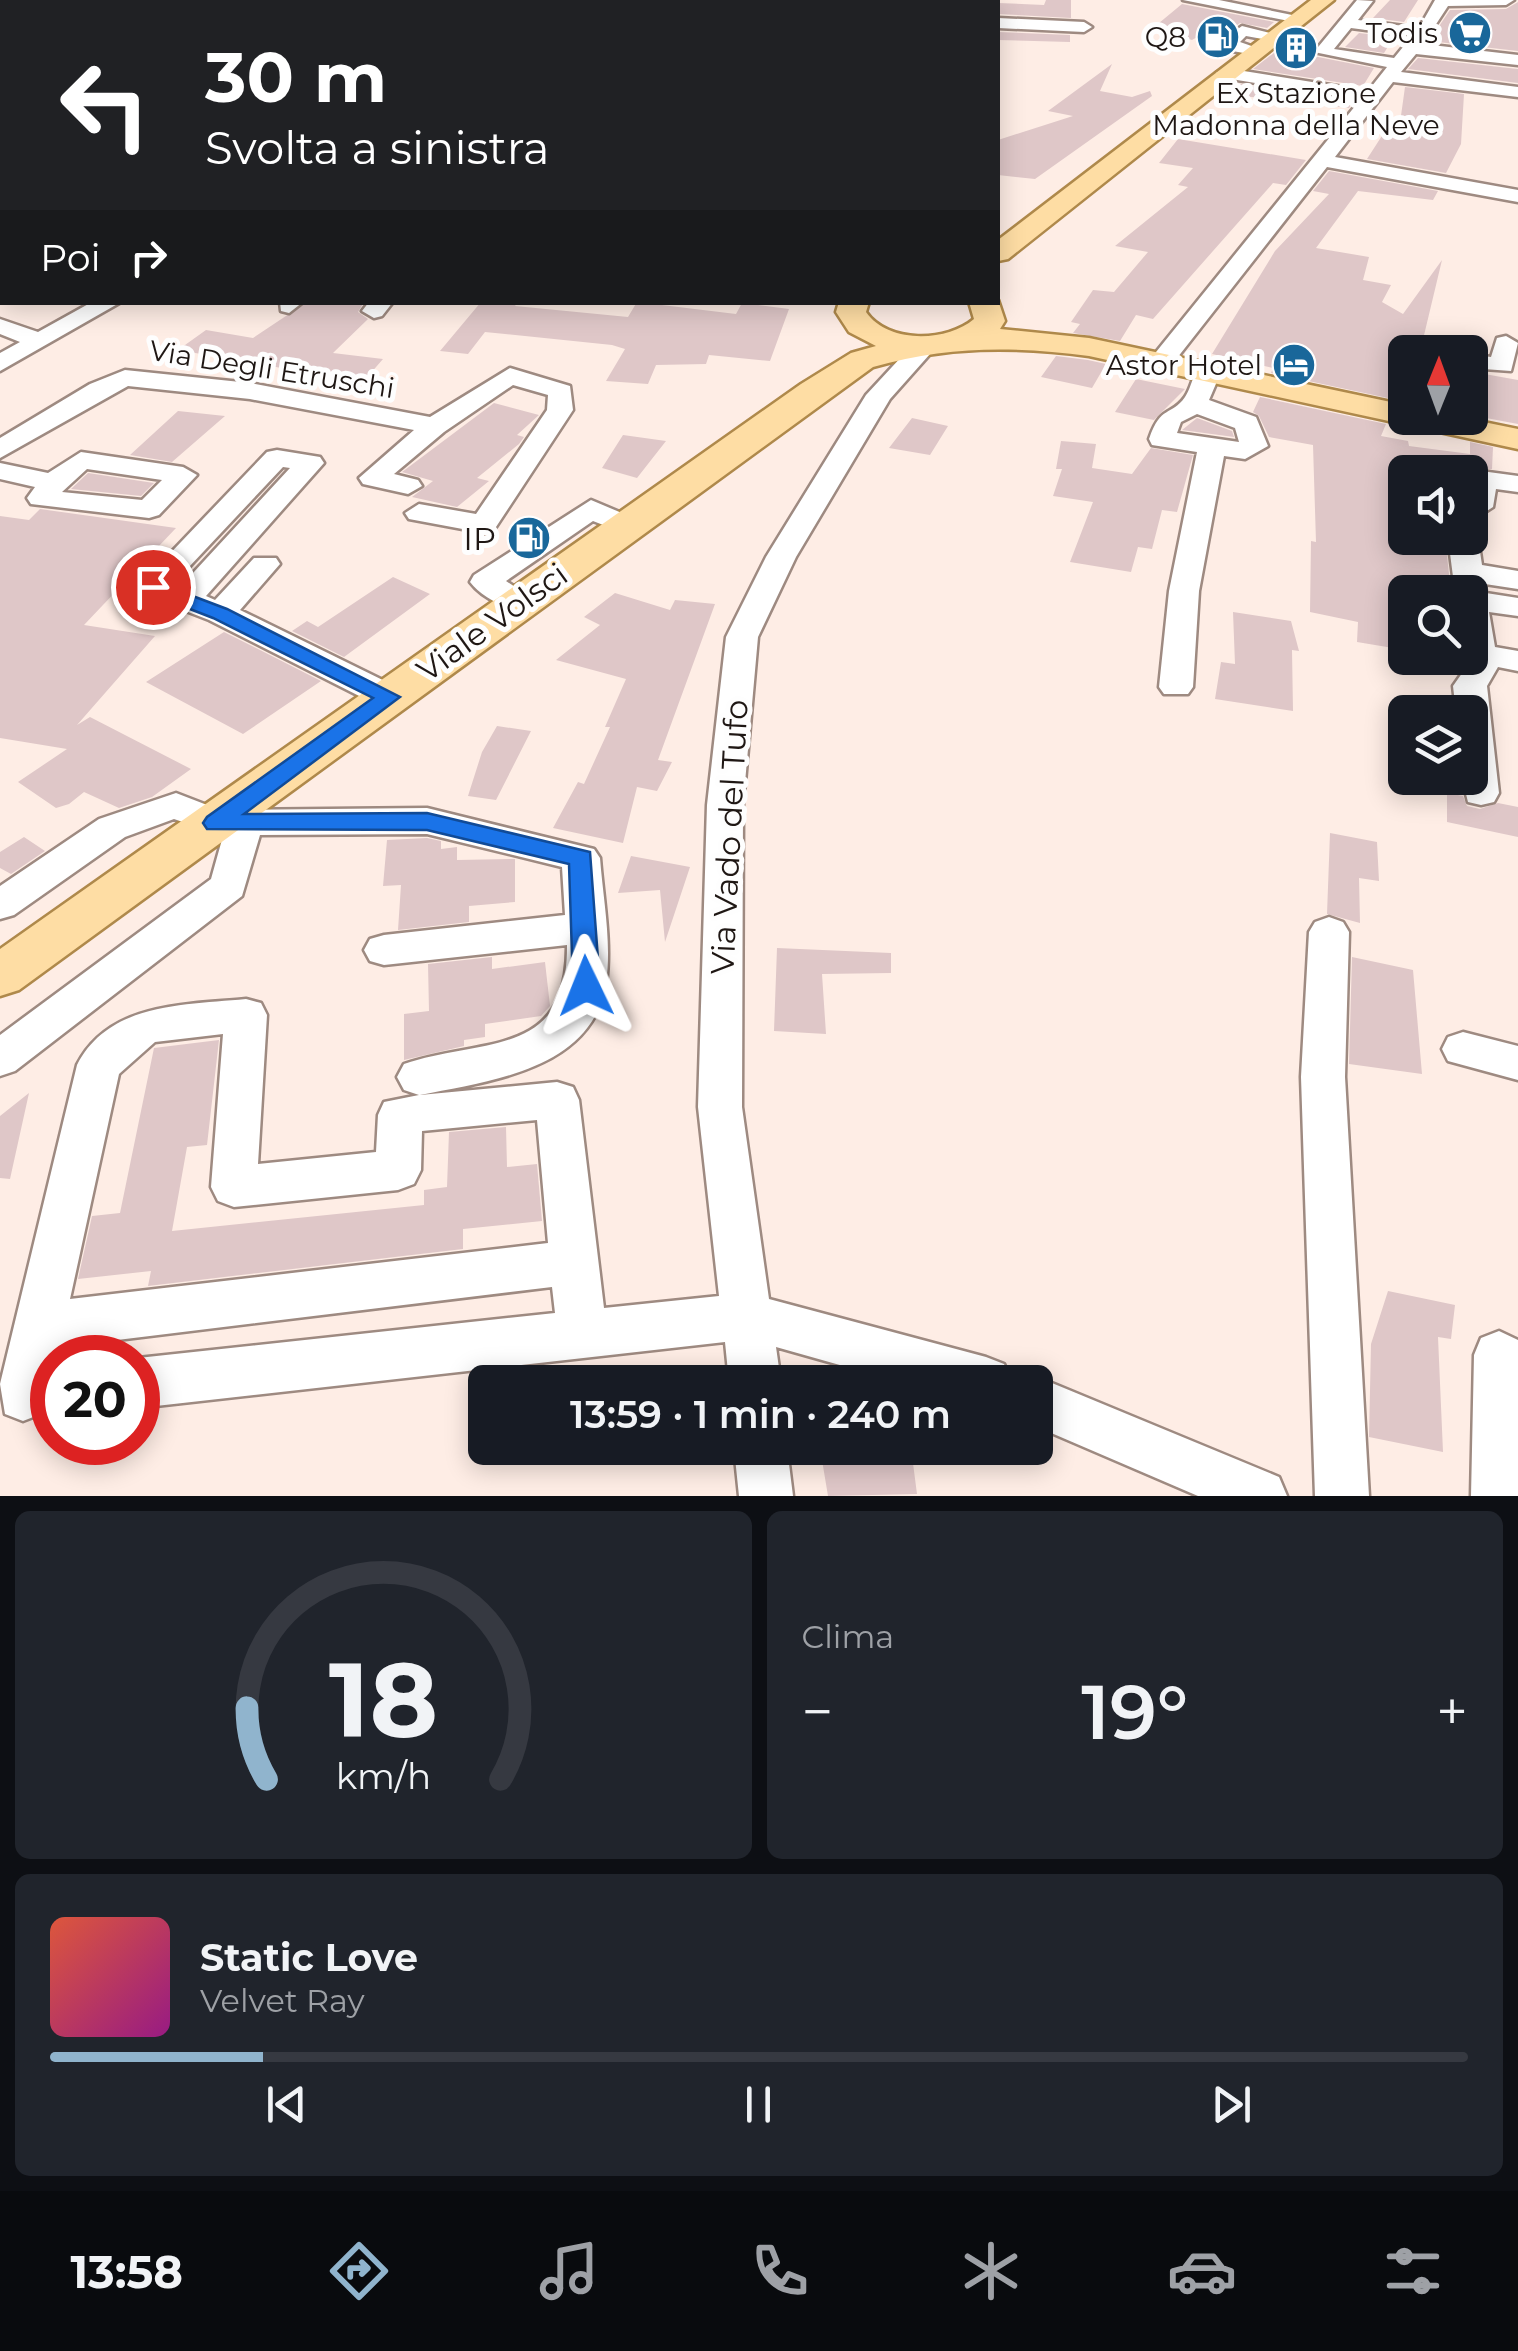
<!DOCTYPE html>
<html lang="it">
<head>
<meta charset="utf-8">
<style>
	body { margin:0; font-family:Montserrat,sans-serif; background:#20242c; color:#f1f3f6; height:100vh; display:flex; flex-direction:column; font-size:38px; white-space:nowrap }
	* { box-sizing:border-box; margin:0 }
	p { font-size:32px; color:#9ea1a6 }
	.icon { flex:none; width:55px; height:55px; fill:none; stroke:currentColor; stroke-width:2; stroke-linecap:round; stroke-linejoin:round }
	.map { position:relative; height:1496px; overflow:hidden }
	.sheet { display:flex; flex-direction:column; gap:15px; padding:15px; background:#0d0f14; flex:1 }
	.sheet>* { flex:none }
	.top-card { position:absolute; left:0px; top:0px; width:1000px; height:305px; box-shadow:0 5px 25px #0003; background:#202124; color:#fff; overflow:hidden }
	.needle { width:65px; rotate:1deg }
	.tools { position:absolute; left:1388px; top:335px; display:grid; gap:20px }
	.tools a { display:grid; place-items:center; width:100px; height:100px; border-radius:15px; background:#171b24; box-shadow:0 5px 25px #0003; font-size:50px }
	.speed { position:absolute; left:30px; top:1335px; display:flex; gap:20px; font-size:50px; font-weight:700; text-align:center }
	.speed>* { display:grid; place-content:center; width:130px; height:130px; border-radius:50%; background:#171b24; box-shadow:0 5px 25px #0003; line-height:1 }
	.speed .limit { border:15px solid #d22; background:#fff; color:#111 }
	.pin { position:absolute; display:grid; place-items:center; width:85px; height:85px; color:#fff; margin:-42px; border:5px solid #fff; border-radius:50%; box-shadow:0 2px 10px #0007 }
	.me { position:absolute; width:110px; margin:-55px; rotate:358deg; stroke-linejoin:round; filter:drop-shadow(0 0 8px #0008) }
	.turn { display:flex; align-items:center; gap:35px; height:210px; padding:0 40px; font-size:45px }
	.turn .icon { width:130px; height:130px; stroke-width:2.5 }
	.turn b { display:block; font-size:70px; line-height:85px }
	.then { display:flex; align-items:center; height:95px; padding:0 40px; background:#0003; gap:20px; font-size:38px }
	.big { font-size:75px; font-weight:600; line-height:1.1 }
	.sheet .widget { flex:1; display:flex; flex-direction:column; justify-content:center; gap:15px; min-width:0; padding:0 35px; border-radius:15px; background:#20242c }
	.sheet .dial { align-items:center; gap:0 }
	.dial svg { height:260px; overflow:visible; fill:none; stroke:#363941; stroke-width:7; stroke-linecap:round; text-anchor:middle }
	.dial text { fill:#f1f3f6; stroke:none }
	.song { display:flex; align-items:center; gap:30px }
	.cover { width:120px; height:120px; border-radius:15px; background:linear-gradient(135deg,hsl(10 70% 55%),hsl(310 70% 35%)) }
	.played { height:10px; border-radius:5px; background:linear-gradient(90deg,#90b4cd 15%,#363941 15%) }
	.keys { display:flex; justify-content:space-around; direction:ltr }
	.heat { display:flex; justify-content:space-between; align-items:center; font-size:55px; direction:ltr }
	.sheet .tiles { flex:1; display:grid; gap:15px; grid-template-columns:1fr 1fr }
	.widget:last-child { grid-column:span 2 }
	.trip { position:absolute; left:468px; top:1365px; width:585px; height:100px; border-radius:15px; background:#171b24; box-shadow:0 5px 25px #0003; font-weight:600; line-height:100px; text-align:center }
	.tab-bar { display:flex; height:160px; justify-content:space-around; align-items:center; background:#090b0e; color:#9ea1a6 }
	.tab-bar .icon { width:70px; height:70px }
	.tab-bar .on { color:#90b4cd }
	.tab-bar b { font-size:45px; color:#f1f3f6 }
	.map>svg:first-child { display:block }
	.building { fill:#dfc7c8 }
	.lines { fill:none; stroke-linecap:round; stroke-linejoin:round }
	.minor-casing { stroke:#9e8a81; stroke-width:5 }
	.major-casing { stroke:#af894b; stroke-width:5 }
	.minor { fill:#fff; fill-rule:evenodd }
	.major { fill:#fedda4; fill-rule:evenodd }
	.route { fill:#1a73e8; stroke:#114b97; stroke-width:2.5 }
	.labels { text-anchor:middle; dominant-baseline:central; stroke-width:10; stroke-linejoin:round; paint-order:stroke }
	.far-poi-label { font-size:28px; fill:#1f1714; stroke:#fefefe; text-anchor:end }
	.far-street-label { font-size:28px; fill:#1f1714; stroke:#fefefe }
	.poi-label { font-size:32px; fill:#1f1714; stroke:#fefefe; text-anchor:end }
	.street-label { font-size:32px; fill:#1f1714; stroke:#fefefe }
</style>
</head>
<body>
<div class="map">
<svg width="1518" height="1496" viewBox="0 0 1518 1496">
	<rect width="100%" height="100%" fill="#feede5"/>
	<path class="building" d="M1046 0H1071V18L998 14V3L1044 5Z
		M1390 0H1418L1404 22 1373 18Z
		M1518 2V51L1429 41 1450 10 1506 9Z
		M1182 4 1274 22 1267 28 1240 23 1218 39 1199 36 1192 40 1153 28Z
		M998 32 1070 35V42L998 40Z
		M1359 33 1394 37 1384 53 1345 47Z
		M1288 42 1314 46 1313 56 1374 68 1363 86 1253 69Z
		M1418 58 1518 69V83L1408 69Z
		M1112 64 1100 91 1132 97 1150 91 1152 96 1035 179 998 175V140L1073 116 1048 111Z
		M1235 83 1352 103 1349 108 1225 94Z
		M1405 87 1464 94 1461 144 1446 173 1367 159 1387 128 1399 130Z
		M1178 139 1306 160 1286 185 1273 183 1153 319 1136 315 1120 341 1073 333 1080 324 1071 322 1093 290 1114 292 1148 252 1115 246 1188 187 1178 185 1193 168 1159 163Z
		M1329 171 1438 191 1433 200 1358 191 1316 248 1369 257 1363 280 1391 285 1382 302 1403 314 1442 260 1420 352H1405V382L1397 400 1271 373 1273 368 1212 354 1275 251 1329 194 1313 191Z
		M307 302H364L358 312 368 319 333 353 383 359 363 382 178 350 206 330 253 338Z
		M481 302H518L515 306 628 317 637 302 736 314 742 303 789 309 770 361 709 355 706 364 656 365 648 384 606 381 625 349 612 345 485 332 468 354 440 351Z
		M1056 356 1088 360 1106 364 1092 388 1041 377Z
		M1479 373 1518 380V424L1470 415V385L1478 386Z
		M1136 379 1185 389 1154 420 1115 412Z
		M1260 397 1386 424 1381 436 1408 441 1409 446 1470 454V442L1493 447 1492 469 1405 472V538H1445L1451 592H1405V650L1357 642 1358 622 1310 612 1311 541 1316 542 1313 445 1269 437 1259 416 1253 412Z
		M494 403 539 415 517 435 524 437 519 444 477 478 489 481 457 507 412 497 433 481 402 472Z
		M178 411 225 416 172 462 130 455Z
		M912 418 948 426 930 455 889 448Z
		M1197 418 1232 431 1234 437 1182 430Z
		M623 435 666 441 637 478 602 468Z
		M1061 441 1096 444 1092 468 1132 474 1151 448 1193 455 1177 512 1162 510 1152 549 1138 547 1131 572 1070 562 1093 502 1053 496 1062 469H1056Z
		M88 473 154 483 141 496 71 489Z
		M40 509 176 528 84 625 155 636 77 725 90 717 191 769 152 797 119 808 84 792 69 804 56 808 18 782 67 749 0 738V516L29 520Z
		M393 577 430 594 344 657 292 631 307 621 318 627Z
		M615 593 670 610 675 600 715 604 658 760 672 762 657 791 637 787 623 843 553 828 578 782 584 784 610 727H605L626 679 556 660 600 625 584 617Z
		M1233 612 1291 621 1299 651 1292 650 1293 711 1215 699 1221 662 1235 664Z
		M224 632 262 651 321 681 243 734 146 682Z
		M497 726 531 731 496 800 468 796 482 752Z
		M1447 793 1463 796 1467 806 1480 809 1498 803 1518 807V837L1447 822Z
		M1330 833 1377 842 1379 881 1359 878 1360 923 1327 914Z
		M24 837 45 851 11 874 0 868V852Z
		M427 838 441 841V849L457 847V860L515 859V902L469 906V922L398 930 401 885 383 886 387 840Z
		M631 856 690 867 665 942 660 890 618 893Z
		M777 948 891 953V973L822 974 826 1034 774 1031Z
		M492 957V969L545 962 550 1006 541 1016 485 1024V1037L464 1040V1046L404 1060V1014L429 1011 428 964Z
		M1352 957 1413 970 1422 1074 1349 1064Z
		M219 1040 207 1145 187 1147 172 1231 424 1205V1190L447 1187 449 1132 506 1127 507 1167 537 1164 542 1221 463 1229V1249L148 1286 151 1271 78 1279 92 1216 120 1213 154 1048Z
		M29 1093 10 1179 0 1178V1116Z
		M1388 1291 1455 1305 1451 1339 1438 1337 1443 1452 1369 1437 1371 1344Z
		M820 1448H911L917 1494 828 1496Z"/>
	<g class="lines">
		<g class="minor-casing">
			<path id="minor" d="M402 0H432L434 2H404Z
				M582 0H622L624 2H584Z
				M1183 0H1219L1307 18 1299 23Z
				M1357 0 1373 1 1358 20 1419 28 1435 0H1514L1506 5 1448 6 1423 44 1518 55V65L1416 54 1401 72 1518 87V97L1393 82 1335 157 1518 190V202L1327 167 1170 367H1152L1149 362 1152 357 1360 100 1225 78 1216 73 1225 68 1368 91 1387 67 1314 52ZM1351 28 1412 36 1394 58 1334 49Z
				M998 18 1084 22 1092 27 1084 32 998 28Z
				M1242 26 1282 36 1274 41 1246 36 1240 42 1263 50 1255 55 1221 49V41Z
				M2 113V125L0 126V114Z
				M92 302H121L0 371V353L20 342 0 334V319L38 332Z
				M280 302H303L289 313 281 311Z
				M369 302H393L382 316 374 318 362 311Z
				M1506 336 1518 343 1511 371 1470 368V354L1491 357 1497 338Z
				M926 338 938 345 890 399 796 557 758 637 743 805 742 1107 769 1299 986 1357 1004 1364 1012 1382H900L776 1347 781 1382H729L725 1342 138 1408V1358L555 1313 552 1287 60 1347 57 1358H52V1379L41 1414 23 1421 5 1414 0 1384 77 1065C109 1002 186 1005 246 999L261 1003 267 1015 258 1164 376 1152 378 1115 384 1102 419 1095 404 1090 397 1077 404 1064C484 1037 568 1059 567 945L384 965 370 961 364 950 370 939 384 935 565 915 562 867 427 834 260 835 242 896 15 1071 0 1076V1035L211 879 223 836 174 819 125 837 14 915 0 919V886L99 819 176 793 220 810 427 808 594 849 600 858C603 898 612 943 606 983 593 1069 491 1081 420 1095L557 1082 573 1087 579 1100 604 1308 719 1296 698 1107 707 805 726 637 766 557 866 395 917 340ZM223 1034 211 1187 218 1201 234 1207 398 1190 414 1184 421 1170 422 1131 537 1120 548 1243 70 1299 119 1074 155 1042Z
				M1208 364 1221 372 1209 400 1256 417 1268 446 1245 459 1224 456 1199 591 1193 687 1188 694H1164L1159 687 1169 591 1197 452 1152 445 1149 439C1161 404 1171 417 1185 397 1194 384 1191 369 1208 364ZM1197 414 1235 428 1239 442 1177 433 1181 422Z
				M510 368 570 386 573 410 494 530 484 533 409 519 405 513 419 504 476 514 547 410 548 395 513 385 444 432 394 474 418 480 422 486 408 494 363 484 359 478 414 430 250 399 128 386 0 458V438L90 384 125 370 250 383 430 417Z
				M277 450 320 457 324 463 206 596 215 600 254 558H276L280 564 240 610 401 689 406 697 401 705H377L209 620 142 594 138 587 267 452ZM283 467 290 468 181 586 173 584Z
				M81 452 183 467 197 475 159 515 149 518 31 504 27 498 35 487 0 479V463L48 473ZM87 469 162 480 142 500 62 492Z
				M1481 471 1518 476V492L1496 489 1493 507 1470 522V475Z
				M591 500 636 519 641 525 626 534 593 521 506 581 536 601 531 608C511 613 482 598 470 582L474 575Z
				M1470 531 1478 538 1482 565 1518 571V589L1485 584 1486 593 1518 598V616L1489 612 1495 647 1518 651V671L1498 667 1487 686 1499 793 1494 802 1481 805 1468 802 1462 778H1470V712H1456L1453 686 1465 669 1464 658H1470V592H1455L1448 538H1470Z
				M1329 917 1343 922 1349 932 1345 1077 1369 1496H1315L1301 1077 1309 932 1315 922Z
				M1463 1032 1518 1046V1080L1448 1061 1442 1049 1448 1037Z
				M1499 1331 1518 1340V1496H1471L1474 1355 1481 1338Z
				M1035 1376 1279 1477 1287 1496H1198L1035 1426V1382H1018Z
				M734 1448H787L793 1496H739Z"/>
		</g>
		<g class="major-casing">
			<path id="major" d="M1311 0H1334L1008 259 998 261V240Z
				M0 127H2V142H0Z
				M998 300 1005 321 1000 329 1089 338 1405 405V418H1464L1518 429V449L1089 356C1013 346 947 346 873 367L19 990 0 996V949L801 384 851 353 876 346 849 332 836 312 839 302H869L866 312C888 344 947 342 974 319L969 302Z"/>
		</g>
		<use href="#minor" class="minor"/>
		<use href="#major" class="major"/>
	</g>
	<path class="route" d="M153 581 227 609 400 697 244 814 427 813 590 852 600 986 596 993H577L573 986 569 864 427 830 207 829 203 823 207 817 373 698 213 618 146 592 143 587Z"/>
	<defs>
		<g id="supermarket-disc" transform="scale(2.25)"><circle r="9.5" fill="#19679a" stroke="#fefefe"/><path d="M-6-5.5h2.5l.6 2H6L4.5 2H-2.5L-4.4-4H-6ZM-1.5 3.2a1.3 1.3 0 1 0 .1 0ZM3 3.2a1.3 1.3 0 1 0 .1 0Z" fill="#fff"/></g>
		<g id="fuel-disc" transform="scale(2.25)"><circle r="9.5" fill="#19679a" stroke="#fefefe"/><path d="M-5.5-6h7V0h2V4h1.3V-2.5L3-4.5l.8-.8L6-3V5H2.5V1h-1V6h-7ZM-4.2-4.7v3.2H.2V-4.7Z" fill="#fff"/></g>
		<g id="building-disc" transform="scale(2.25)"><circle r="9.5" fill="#19679a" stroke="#fefefe"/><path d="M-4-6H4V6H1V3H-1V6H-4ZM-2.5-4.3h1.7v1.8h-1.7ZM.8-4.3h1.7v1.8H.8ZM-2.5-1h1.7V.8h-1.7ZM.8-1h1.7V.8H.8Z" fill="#fff"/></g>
		<g id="hotel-disc" transform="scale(2.25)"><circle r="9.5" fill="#19679a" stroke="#fefefe"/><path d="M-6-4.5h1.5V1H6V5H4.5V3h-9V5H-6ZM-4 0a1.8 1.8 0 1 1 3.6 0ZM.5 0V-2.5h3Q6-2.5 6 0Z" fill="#fff"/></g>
	</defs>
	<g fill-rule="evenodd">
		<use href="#supermarket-disc" x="1470" y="33"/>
		<use href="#fuel-disc" x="1218" y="37"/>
		<use href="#building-disc" x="1296" y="48"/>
		<use href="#hotel-disc" x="1294" y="365"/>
		<use href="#fuel-disc" x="529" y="538"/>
	</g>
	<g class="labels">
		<g class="far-poi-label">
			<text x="1438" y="33">Todis</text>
			<text x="1186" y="37">Q8</text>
			<text x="1296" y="93" text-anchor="middle">Ex Stazione<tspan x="1296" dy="32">Madonna della Neve</tspan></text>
			<text x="1262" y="365">Astor Hotel</text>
		</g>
		<g class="far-street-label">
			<text transform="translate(272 369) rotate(9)">Via Degli Etruschi</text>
		</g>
		<g class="poi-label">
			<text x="496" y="538">IP</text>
		</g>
		<g class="street-label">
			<text transform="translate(492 622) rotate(-36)">Viale Volsci</text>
			<text transform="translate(729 837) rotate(-87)">Via Vado del Tufo</text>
		</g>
	</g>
</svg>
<div class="tools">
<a><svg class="needle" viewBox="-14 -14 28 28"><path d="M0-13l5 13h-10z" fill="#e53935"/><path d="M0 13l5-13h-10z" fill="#9ea1a6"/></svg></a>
<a><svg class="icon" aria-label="sound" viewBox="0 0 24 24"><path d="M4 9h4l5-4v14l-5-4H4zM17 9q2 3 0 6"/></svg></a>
<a><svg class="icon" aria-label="search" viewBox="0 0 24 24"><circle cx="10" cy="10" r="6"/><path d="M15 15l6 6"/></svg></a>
<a><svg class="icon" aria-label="layers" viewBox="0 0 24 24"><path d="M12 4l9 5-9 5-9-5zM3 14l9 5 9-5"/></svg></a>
</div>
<div class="speed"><div class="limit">20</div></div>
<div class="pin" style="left:153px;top:587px;background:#d93025"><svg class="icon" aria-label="arrive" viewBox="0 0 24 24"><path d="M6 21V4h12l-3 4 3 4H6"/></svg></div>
<svg class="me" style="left:586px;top:986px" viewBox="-20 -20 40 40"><path d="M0-17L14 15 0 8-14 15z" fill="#1a73e8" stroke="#fff" stroke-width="4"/></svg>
<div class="trip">13:59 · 1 min · 240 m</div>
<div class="top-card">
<div class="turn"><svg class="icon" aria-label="left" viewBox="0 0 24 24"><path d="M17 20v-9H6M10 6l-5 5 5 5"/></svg><div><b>30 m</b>Svolta a sinistra</div></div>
<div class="then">Poi<svg class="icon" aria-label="right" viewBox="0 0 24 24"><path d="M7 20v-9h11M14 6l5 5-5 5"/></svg></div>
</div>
</div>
<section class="sheet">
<div class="tiles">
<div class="widget dial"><svg viewBox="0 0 100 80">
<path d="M14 69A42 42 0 1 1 86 69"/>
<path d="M14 69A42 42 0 0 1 8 47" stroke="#90b4cd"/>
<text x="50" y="56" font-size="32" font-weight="700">18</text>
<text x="50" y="72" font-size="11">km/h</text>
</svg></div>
<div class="widget"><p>Clima</p>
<div class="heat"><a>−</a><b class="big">19°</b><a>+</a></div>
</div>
<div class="widget">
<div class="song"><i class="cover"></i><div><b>Static Love</b><p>Velvet Ray</p></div></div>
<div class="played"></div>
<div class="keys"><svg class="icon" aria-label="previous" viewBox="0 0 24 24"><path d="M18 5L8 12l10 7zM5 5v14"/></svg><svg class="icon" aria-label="pause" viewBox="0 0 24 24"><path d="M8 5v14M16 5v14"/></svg><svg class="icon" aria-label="next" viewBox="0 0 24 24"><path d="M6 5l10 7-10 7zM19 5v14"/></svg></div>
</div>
</div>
</section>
<nav class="tab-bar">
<b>13:58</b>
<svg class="icon on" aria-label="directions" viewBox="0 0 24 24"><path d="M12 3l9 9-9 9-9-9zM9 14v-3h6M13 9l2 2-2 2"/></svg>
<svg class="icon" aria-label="music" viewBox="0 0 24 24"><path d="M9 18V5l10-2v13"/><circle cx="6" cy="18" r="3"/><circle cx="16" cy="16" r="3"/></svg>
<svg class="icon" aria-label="phone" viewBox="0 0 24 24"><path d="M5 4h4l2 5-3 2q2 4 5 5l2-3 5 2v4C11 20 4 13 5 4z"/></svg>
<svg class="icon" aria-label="climate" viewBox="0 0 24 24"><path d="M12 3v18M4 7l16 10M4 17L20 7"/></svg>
<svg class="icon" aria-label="car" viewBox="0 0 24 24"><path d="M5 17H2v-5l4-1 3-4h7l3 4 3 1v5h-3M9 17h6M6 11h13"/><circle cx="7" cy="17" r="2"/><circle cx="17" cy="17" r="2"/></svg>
<svg class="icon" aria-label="filters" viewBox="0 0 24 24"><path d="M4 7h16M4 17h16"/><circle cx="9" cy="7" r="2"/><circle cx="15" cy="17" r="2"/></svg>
</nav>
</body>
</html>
